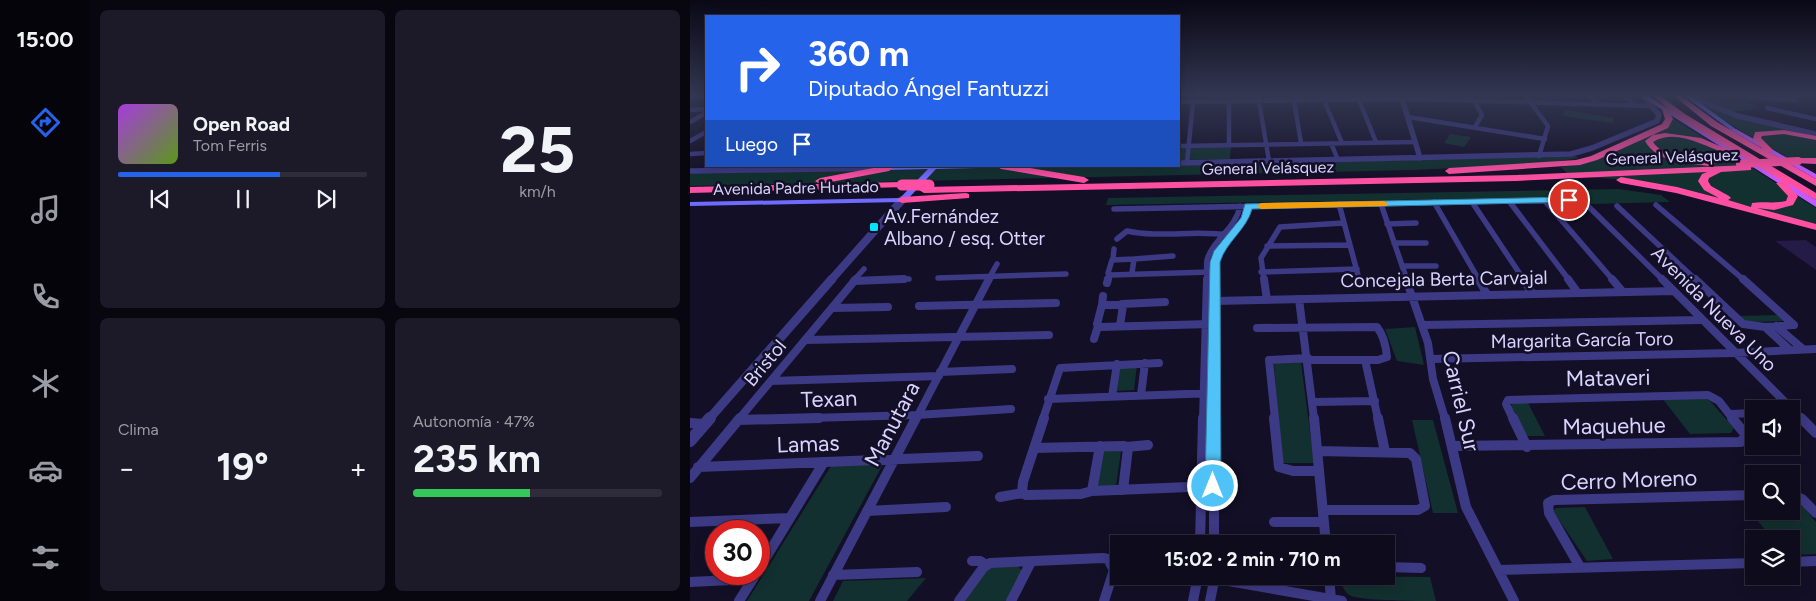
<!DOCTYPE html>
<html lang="es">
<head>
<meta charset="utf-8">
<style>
	body { margin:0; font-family:Figtree,sans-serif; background:#1c1929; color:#f1f3f6; height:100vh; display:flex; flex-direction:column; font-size:19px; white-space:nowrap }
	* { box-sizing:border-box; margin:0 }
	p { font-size:16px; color:#9b9ba3 }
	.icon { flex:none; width:28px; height:28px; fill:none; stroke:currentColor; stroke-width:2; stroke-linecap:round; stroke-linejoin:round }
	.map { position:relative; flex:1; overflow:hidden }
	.drawer { display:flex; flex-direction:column; gap:10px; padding:10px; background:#08060f; width:600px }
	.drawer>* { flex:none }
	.guide { position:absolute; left:15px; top:15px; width:475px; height:152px; border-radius:0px; box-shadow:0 2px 12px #0003,0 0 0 1px #2e2b3b; background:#2563eb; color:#fff; overflow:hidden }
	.controls { position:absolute; left:1055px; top:400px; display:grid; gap:10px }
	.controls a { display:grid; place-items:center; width:55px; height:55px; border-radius:0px; background:#0e0b1c; box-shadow:0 2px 12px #0003,0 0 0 1px #2e2b3b; font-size:25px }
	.speed { position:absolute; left:15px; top:520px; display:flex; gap:10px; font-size:25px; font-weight:700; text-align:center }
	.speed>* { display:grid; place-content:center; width:65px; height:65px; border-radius:50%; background:#0e0b1c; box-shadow:0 2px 12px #0003,0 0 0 1px #2e2b3b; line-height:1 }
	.speed .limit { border:8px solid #d22; background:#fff; color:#111 }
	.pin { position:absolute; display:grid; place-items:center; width:42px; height:42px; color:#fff; margin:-21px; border:2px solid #fff; border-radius:50%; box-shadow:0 1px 5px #0007 }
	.me { position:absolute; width:55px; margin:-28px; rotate:0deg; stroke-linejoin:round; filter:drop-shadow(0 0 4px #0008) }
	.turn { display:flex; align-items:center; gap:18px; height:105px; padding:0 20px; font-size:22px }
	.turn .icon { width:65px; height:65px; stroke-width:2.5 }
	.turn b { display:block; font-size:35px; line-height:42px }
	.then { display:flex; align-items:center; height:48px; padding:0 20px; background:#0003; gap:10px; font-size:19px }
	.big { font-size:38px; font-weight:700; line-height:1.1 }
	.drawer .tile { flex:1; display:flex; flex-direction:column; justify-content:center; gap:8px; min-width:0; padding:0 18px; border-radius:8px; background:#1c1929 }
	.drawer .dial { align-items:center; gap:0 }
	.dial b { font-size:65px; line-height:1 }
	.song { display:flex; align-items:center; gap:15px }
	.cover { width:60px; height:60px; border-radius:8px; background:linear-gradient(135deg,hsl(280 70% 55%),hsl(90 70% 35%)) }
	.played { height:5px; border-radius:2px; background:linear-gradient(90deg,#2563eb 65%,#2e2b3b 65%) }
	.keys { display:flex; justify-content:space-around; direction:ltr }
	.heat { display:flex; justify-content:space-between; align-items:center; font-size:28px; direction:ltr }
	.charge { height:8px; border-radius:4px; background:linear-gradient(90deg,#34c759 47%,#2e2b3b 0) }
	.drawer .tiles { flex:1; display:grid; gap:10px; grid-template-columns:repeat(2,1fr) }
	.trip { position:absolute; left:420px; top:535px; width:285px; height:50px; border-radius:0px; background:#0e0b1c; box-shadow:0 2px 12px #0003,0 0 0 1px #2e2b3b; font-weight:700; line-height:50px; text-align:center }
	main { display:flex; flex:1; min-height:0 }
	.tab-bar { display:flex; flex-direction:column; width:90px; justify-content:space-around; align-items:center; background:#06040b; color:#9b9ba3 }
	.tab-bar .icon { width:35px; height:35px }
	.tab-bar .on { color:#2563eb }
	.tab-bar b { font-size:22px; color:#f1f3f6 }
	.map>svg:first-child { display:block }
	.green { fill:#12302f }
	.building { fill:#241b47 }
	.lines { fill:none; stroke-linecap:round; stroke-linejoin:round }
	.minor-far3 { stroke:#3d3a85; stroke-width:4.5 }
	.minor-far2 { stroke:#3d3a85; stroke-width:5.5 }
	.minor-far1 { stroke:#3d3a85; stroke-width:8 }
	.minor { stroke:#3d3a85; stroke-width:10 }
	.tertiary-far3 { stroke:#3d3a85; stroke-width:5.5 }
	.tertiary-far2 { stroke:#3d3a85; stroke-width:8 }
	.tertiary-far1 { stroke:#3d3a85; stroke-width:9 }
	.tertiary { stroke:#3d3a85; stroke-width:12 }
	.secondary { fill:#6f6bff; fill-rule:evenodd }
	.primary { fill:#c25bff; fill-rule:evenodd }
	.motorway { fill:#ff4fa3; fill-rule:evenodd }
	.motorway-bridge-far1 { stroke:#ff4fa3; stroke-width:8 }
	.motorway-bridge { stroke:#ff4fa3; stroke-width:11 }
	.route { fill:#4fc3f7; stroke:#337fa1 }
	.slow { fill:#f59e0b }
	.poi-dot { fill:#00e5ff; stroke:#130f26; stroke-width:2 }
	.labels { text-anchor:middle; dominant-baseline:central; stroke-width:5; stroke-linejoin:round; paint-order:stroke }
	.far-street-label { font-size:16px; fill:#d9d4ff; stroke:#130f26 }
	.poi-label { font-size:19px; fill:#d9d4ff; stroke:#130f26; text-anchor:start }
	.street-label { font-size:19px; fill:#d9d4ff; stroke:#130f26 }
	.near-street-label { font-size:22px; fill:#d9d4ff; stroke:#130f26 }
</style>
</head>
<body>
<main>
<nav class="tab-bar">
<b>15:00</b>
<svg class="icon on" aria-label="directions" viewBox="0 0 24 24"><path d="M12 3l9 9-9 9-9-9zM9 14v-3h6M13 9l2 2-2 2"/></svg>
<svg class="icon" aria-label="music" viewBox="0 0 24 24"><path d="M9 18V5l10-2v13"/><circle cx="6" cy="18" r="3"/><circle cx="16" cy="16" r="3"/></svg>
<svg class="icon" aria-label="phone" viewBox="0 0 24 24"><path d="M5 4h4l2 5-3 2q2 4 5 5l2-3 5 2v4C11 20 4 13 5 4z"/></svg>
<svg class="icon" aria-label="climate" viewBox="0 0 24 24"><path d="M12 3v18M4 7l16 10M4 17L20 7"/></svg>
<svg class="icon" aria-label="car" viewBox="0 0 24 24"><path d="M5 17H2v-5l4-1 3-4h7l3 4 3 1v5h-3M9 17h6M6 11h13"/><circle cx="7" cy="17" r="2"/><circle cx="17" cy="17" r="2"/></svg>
<svg class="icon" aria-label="filters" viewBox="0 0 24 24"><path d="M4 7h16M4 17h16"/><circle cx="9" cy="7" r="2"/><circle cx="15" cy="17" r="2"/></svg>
</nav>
<section class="drawer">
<div class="tiles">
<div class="tile">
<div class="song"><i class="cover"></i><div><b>Open Road</b><p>Tom Ferris</p></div></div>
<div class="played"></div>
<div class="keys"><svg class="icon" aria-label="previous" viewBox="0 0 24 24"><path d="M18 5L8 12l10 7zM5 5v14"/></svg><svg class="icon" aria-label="pause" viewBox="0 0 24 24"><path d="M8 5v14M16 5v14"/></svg><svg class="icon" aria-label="next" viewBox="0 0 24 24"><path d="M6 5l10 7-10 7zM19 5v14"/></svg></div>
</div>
<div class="tile dial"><b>25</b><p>km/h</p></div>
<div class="tile"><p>Clima</p>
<div class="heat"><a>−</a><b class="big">19°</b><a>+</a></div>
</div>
<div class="tile"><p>Autonomía · 47%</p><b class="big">235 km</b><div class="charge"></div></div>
</div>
</section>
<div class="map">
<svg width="1126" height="601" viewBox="0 0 1126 601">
	<rect width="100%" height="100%" fill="#130f26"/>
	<path class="green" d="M1003 95H1019C1026 101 1038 99 1046 100L1044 96 1055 97 1057 101 1069 108 1042 112Z
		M1010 104 1126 135V158L1102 160 1056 134Z
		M875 110 924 118 923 123 873 116Z
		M982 118 1126 208V225L996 189 955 181 880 176 871 167C908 164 942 144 975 128L980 125Z
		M760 134 781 137 774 147 754 143Z
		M492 147H541L540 159 490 160Z
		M884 156 889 158 850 164 723 170 0 186V173L323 167 489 166V164Z
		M929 189 971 195 980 202 901 204 877 197 416 205 418 198Z
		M1089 315 1096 321 1055 322 1048 316Z
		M725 327 734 365 707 361 695 329Z
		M584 362H611L624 463H591Z
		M430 365H447L444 390 426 391Z
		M1013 397 1020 401 1044 428 1041 433 1000 434 972 398Z
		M837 401 855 436H835L821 407 822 404Z
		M722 420H743L768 513H743Z
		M413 450 431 451 426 486 407 487Z
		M193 464 119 601H57L141 466Z
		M1101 502 1113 507 1126 522V554L1101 555V539H1082L1054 503H1064V511H1101Z
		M895 507 923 559 897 561 863 511 866 508Z
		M304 565 328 566 333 572 317 601H275L295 570Z
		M650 576 740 577 746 601C725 601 678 601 661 596 653 592 652 584 650 576Z
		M236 578 217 601H143L153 581Z"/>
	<path class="building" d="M1116 240 1126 247V270L1085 241Z"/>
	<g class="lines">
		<path class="minor-far3" d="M568 95 579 161
			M781 95 792 115 785 127
			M835 95 858 126 849 156
			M899 95 909 104
			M933 95 945 105
			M0 97H16
			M1060 97 1105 100 1100 95
			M634 100 652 143
			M669 100 686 142
			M604 101 611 143
			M489 102 723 99 962 106
			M539 102V145
			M1077 108 1126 119
			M0 110 16 109
			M718 117 855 139
			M0 122 16 113
			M0 141 16 132
			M641 143 648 160
			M489 146 725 142
			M0 154 16 153
			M497 163 503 102"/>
		<path class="minor-far2" d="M854 200 923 280
			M819 201 879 280
			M744 202 789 280
			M782 202 834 280
			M649 204 668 275
			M691 204 717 280
			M966 205 1054 280
			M927 206 1006 280
			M424 209 879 200 899 207 973 280
			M697 224 726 223
			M427 239 437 231C470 238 504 230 538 235
			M704 243H736
			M577 246 659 245
			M423 259 424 249
			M444 259 483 256
			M712 266H746
			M571 272 667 269
			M442 273 444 259 422 260 418 273 421 275 520 272
			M248 278 376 274
			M164 280 174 269
			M180 280 219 279
			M298 280 307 264
			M418 280 420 274
			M517 280C517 274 516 266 517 260 523 239 546 229 550 206
			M525 280C525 274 524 267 526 260 531 239 553 228 558 206
			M574 280 571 258 590 227 653 223"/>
		<path class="minor-far1" d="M574 279 577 300
			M716 279 738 343 743 379 755 419
			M788 279 797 294
			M833 279 842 293
			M878 279 888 293
			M922 279 933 292
			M972 279 1112 419
			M1005 279 1053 324 1075 327 1104 325 1053 279
			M164 281 214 279
			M417 283 418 279
			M609 299 624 419
			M525 301 983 291
			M432 304 475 302
			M412 305 413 296
			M229 306 366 303
			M142 308 198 307
			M733 325 1011 320
			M430 326 433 305H412L407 324 410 327 520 324
			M1086 326 1113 349
			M1075 327 1100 350
			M567 328 687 327C694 336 696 346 697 357L688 360H618
			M404 339 408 326
			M115 340 359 335
			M741 359 1044 353 1126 349
			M675 360 688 419
			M250 372 322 369
			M81 381 249 376
			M451 395 455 363
			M422 396 427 364
			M358 399 524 393
			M623 402 685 401
			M1041 414 1064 413
			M49 419 166 279
			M84 419 227 415 321 409
			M226 419 299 279
			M353 419 370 368 469 363
			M513 419 517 279
			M524 419 525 279
			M585 419 579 360 618 358
			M823 419 816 404 818 400 1018 395 1029 401 1043 419"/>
		<path class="minor" d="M584 418 589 467 603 471H629
			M624 418 636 544
			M688 418 695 452
			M755 418 776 507 824 601
			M823 418 836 445
			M1111 418 1126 433
			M48 420 129 418
			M0 423 14 424
			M836 445 837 447
			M836 445 1051 442 1056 435 1042 418
			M763 446 836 445
			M436 447 458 445
			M344 448 434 446 438 448 433 490
			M628 451 720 453 726 459 735 506 728 510H633
			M8 467 288 456
			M0 478 50 418
			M402 491 410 446
			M332 493 333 482 354 418
			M1101 494 1112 499 1126 513
			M310 497 332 493 336 495 391 494 402 491 523 486
			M177 511 256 507
			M0 522 100 518
			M584 522H634
			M510 544 513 418
			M524 544V418
			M282 561H290L296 565
			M420 562 429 558
			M1101 562 1126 561
			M696 567 731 568
			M890 567 859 513 858 503 864 500 1064 495
			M69 569 134 462
			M809 570 1064 563
			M143 575 227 572
			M510 576 652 601
			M639 576 641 599
			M0 582 63 579
			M49 601 66 574
			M130 601 226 418
			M269 601 293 568 300 563 413 558 418 559 424 570 414 601
			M321 601 341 562
			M503 601 508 576
			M520 601 525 576"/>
		<path class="tertiary-far3" d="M711 95 730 158
			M998 96 1048 116 1126 134
			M489 163 881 154 902 148 967 121 969 115 954 97
			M0 171 195 168"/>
		<path class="tertiary-far2" d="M141 280 212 200"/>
		<path class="tertiary-far1" d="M19 419 142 279"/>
		<path class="tertiary" d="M0 441 20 418"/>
		<path class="secondary" d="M993 95H999L1047 130 1042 131Z
			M196 166H290L287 168 246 169 215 202H212L0 206V202L210 198 238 169 199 170H196Z"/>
		<path class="primary" d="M949 95H956L1126 200V207Z
			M1042 129H1046L1126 174V179L1042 131Z"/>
		<path class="motorway" d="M962 95H969L995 114 1126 193V200L1096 183 1108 196 1103 205 1084 210 1067 208 1126 224V230L986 193 931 183 926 180 931 177 987 187 1029 198 1014 190 1008 181 1012 174 1017 172 826 181 234 193 229 190 234 187 826 175 1058 165 1061 166V170L1031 172 1019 178 1018 181 1021 186 1039 196 1041 198 1038 200 1061 207 1062 203C1073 201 1083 204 1096 201L1098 196 1086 183 1092 181 989 118Z
			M983 95H990L1027 122 1073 149 1063 139 1065 132 1094 130 1126 136V140L1094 134 1072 136 1071 138 1083 150 1079 152 1126 179V186L1021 126Z
			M972 109H978L983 119 978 128 907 160 890 165 759 174 755 171 759 168 886 160 901 156 972 124 975 119Z
			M975 133 1011 138 1039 150 1035 153C1013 146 986 128 963 142 974 159 1005 159 1022 160L1026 163 1022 166C1000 164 967 163 955 141L963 135Z
			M1108 158H1126V164L1105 163V159Z
			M194 166 203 168 199 171 130 184 125 181 130 178Z
			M307 166H328L394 177 399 180 394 183 311 169Z
			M212 182 217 185 215 187 0 193V187Z
			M276 193 279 194V198L212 203 207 200 212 197Z"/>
		<path class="motorway-bridge-far1" d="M1050 164 1108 161"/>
		<path class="motorway-bridge" d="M212 185H239"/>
	</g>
	<linearGradient id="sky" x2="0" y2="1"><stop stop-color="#0a0815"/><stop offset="0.53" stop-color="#333752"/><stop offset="1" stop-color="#333752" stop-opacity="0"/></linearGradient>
	<rect width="1126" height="179" fill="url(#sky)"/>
	<path class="route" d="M879 197 882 198V202L562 209C557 229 536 242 530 262L531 486 529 490 523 492 518 490 515 486 520 262 524 251 551 218 555 204Z"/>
	<path class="slow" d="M694 201 698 204 697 206 571 209 567 206 571 203Z"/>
	<rect class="poi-dot" x="179" y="222" width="10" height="10" rx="2.5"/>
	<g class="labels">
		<g class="far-street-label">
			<text transform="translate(982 157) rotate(-2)">General Velásquez</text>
			<text transform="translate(578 168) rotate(-1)">General Velásquez</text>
			<text transform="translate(106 188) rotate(-1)">Avenida Padre Hurtado</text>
		</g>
		<g class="poi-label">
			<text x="194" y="216">Av.Fernández<tspan x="194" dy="22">Albano / esq. Otter</tspan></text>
		</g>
		<g class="street-label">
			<text transform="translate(754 279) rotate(-1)">Concejala Berta Carvajal</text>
			<text transform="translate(1024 309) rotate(45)">Avenida Nueva Uno</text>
			<text transform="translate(892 340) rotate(-1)">Margarita García Toro</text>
			<text transform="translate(75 363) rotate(-50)">Bristol</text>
		</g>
		<g class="near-street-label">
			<text transform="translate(918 378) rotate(-1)">Mataveri</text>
			<text transform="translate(139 399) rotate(-2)">Texan</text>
			<text transform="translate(771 401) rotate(77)">Carriel Sur</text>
			<text transform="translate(202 424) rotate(-62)">Manutara</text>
			<text transform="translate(924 426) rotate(-1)">Maquehue</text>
			<text transform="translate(118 444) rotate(-2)">Lamas</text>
			<text transform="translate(939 480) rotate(-2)">Cerro Moreno</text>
		</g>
	</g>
</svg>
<div class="controls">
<a><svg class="icon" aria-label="sound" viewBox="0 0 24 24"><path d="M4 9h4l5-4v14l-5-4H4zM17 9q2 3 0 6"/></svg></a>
<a><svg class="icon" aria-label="search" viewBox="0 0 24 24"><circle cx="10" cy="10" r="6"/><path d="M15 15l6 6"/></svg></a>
<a><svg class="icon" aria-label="layers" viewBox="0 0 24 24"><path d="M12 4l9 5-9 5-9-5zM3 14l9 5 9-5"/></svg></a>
</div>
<div class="speed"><div class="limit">30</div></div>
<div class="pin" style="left:879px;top:200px;background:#d93025"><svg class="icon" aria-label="arrive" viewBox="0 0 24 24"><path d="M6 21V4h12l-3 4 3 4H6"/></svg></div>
<svg class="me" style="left:523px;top:486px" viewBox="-20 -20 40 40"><circle r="17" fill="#4fc3f7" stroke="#fff" stroke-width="3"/><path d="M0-11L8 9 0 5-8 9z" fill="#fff"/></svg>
<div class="trip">15:02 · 2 min · 710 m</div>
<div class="guide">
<div class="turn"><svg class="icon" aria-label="right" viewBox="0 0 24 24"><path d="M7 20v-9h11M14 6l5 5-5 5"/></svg><div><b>360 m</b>Diputado Ángel Fantuzzi</div></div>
<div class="then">Luego<svg class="icon" aria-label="arrive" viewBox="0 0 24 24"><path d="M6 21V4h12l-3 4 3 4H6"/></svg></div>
</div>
</div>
</main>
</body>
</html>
